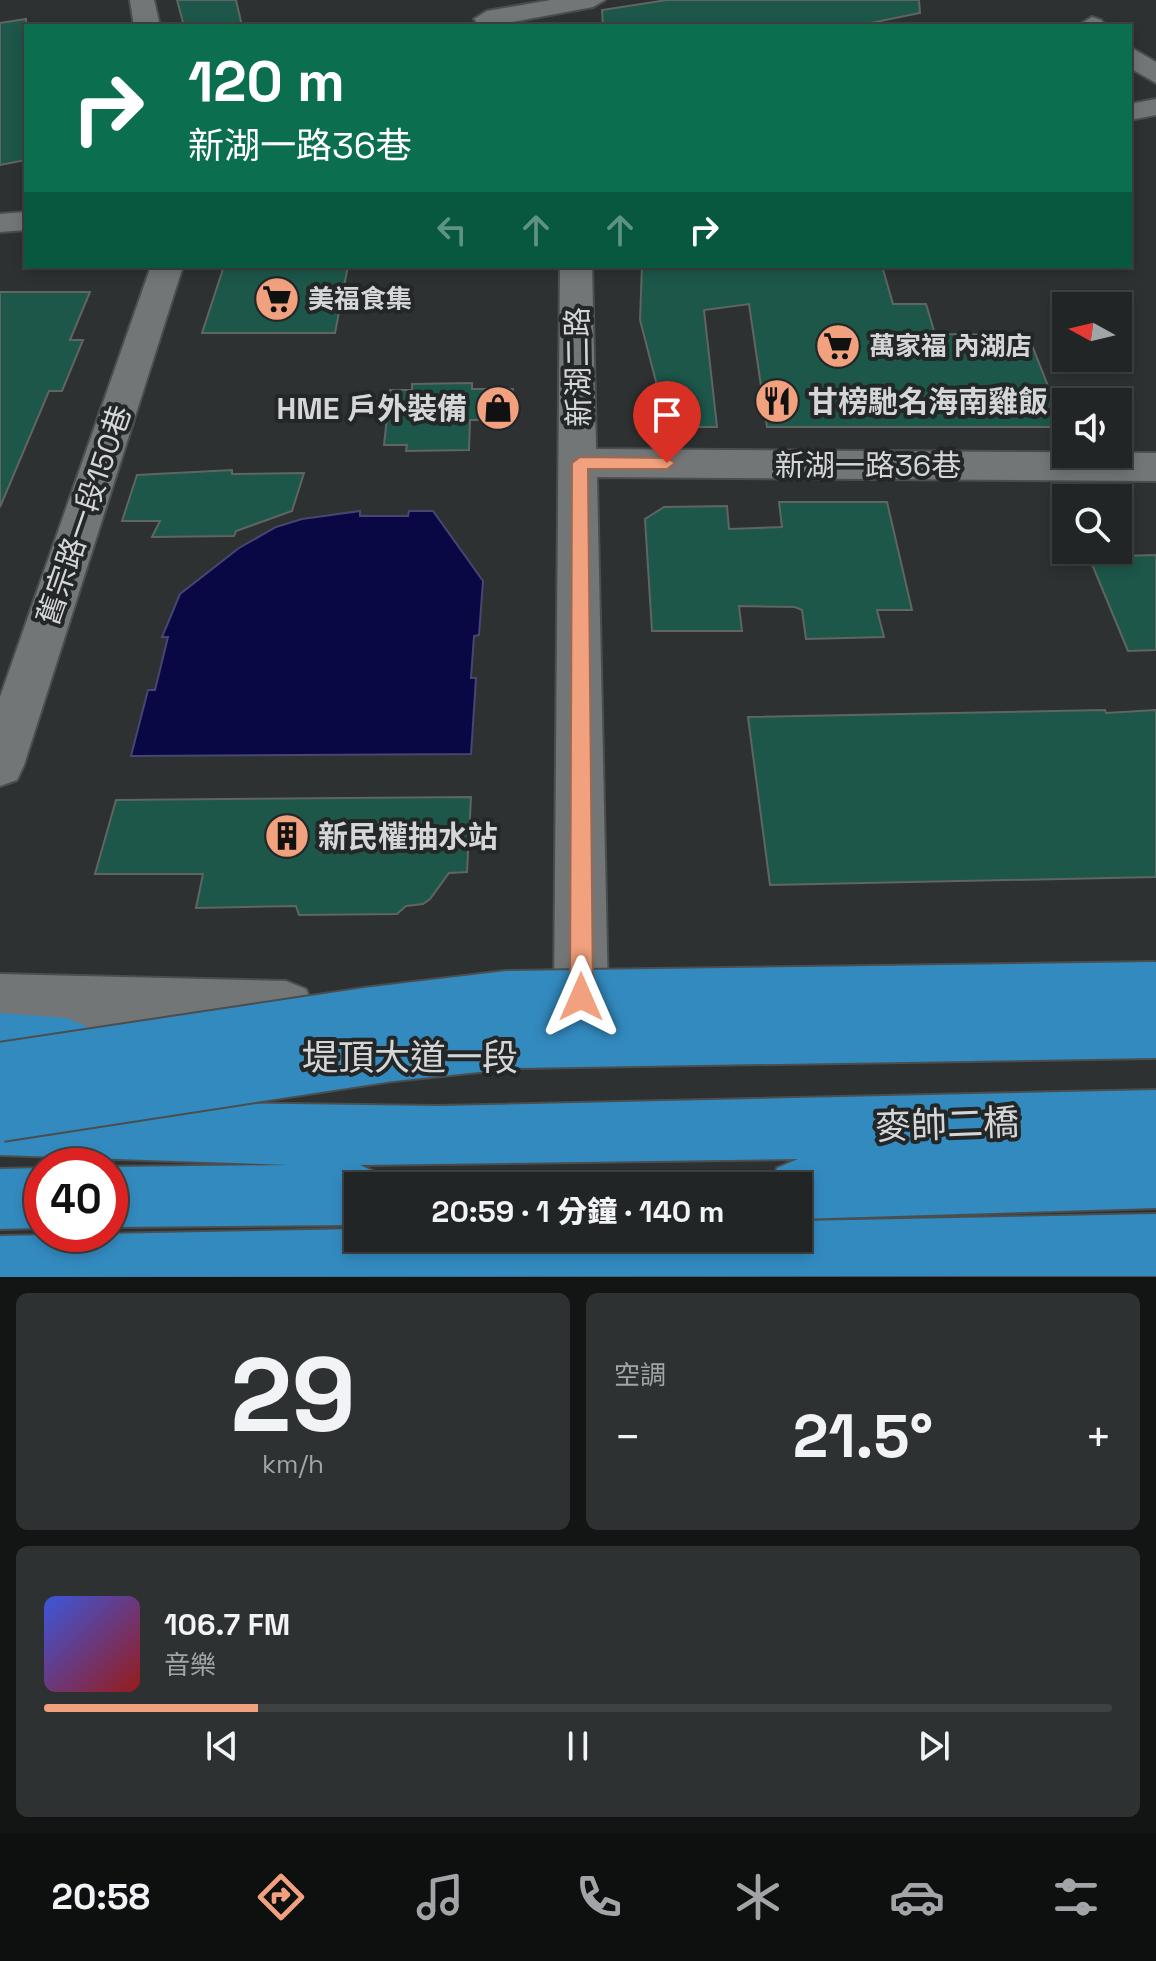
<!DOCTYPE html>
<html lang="zh-TW">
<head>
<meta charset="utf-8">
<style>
	body { margin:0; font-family:"Space Grotesk","Noto Sans TC",sans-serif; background:#2e3132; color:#f1f3f6; height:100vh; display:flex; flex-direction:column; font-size:30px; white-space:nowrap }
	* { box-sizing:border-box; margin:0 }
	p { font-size:26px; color:#a2a5a7 }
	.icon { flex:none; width:44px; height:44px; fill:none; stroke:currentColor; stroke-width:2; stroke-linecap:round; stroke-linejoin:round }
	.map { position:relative; height:1277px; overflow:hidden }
	.side { display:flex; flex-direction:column; gap:16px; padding:16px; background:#131414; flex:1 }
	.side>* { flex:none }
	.banner { position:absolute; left:24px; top:24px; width:1108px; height:244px; border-radius:0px; box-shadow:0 4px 12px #0003,0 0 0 2px #3f4242; background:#0b6e4f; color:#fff; overflow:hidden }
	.needle { width:52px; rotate:278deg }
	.fabs { position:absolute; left:1052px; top:292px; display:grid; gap:16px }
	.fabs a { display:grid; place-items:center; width:80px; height:80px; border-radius:0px; background:#222525; box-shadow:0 4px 12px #0003,0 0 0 2px #3f4242; font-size:40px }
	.speed { position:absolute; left:24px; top:1148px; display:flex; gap:16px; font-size:40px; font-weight:700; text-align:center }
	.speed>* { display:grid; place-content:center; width:104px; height:104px; border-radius:50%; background:#222525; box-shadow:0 4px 12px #0003,0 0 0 2px #3f4242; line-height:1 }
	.speed .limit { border:12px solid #d22; background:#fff; color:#111 }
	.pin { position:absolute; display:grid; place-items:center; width:68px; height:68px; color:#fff; margin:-82px -34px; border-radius:50% 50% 50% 0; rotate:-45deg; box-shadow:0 0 8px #0007 }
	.pin .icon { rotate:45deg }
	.me { position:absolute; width:88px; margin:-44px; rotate:0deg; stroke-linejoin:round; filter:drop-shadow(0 0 6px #0008) }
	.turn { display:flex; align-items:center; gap:28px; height:168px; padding:0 32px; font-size:36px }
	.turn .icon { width:104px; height:104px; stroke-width:2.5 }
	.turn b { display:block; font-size:56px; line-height:68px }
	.lanes { display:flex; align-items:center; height:76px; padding:0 32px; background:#0003; justify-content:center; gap:40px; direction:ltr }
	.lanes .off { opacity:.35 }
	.big { font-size:60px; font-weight:800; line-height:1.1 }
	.side .widget { flex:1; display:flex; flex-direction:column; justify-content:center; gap:12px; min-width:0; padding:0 28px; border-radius:12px; background:#2e3132 }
	.side .dial { align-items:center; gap:0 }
	.dial b { font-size:104px; line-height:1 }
	.song { display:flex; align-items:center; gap:24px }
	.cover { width:96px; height:96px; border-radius:12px; background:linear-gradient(135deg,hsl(230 70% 55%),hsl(0 70% 35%)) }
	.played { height:8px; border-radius:4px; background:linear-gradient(90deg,#f1a17d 20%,#3f4242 20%) }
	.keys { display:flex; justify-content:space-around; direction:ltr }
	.heat { display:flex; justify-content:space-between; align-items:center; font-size:44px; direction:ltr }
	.side .tiles { flex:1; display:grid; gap:16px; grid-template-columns:1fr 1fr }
	.widget:last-child { grid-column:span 2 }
	.trip { position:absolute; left:344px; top:1172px; width:468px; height:80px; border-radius:0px; background:#222525; box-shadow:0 4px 12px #0003,0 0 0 2px #3f4242; font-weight:800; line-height:80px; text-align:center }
	.menu { display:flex; height:128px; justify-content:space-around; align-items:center; background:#0e0f0f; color:#a2a5a7 }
	.menu .icon { width:56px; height:56px }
	.menu .current { color:#f1a17d }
	.menu b { font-size:36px; color:#f1f3f6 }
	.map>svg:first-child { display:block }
	.water { fill:#090845; stroke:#464671; stroke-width:2 }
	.building { fill:#1c5749; stroke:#606463; stroke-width:2 }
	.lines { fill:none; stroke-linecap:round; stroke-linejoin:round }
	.minor-casing { stroke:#4b4e4e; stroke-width:4 }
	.highway-casing { stroke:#4b4e4e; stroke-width:4 }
	.minor { fill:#727677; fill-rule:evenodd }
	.highway { fill:#338abf; fill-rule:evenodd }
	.highway-bridge-casing { stroke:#4b4e4e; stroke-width:60; stroke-linecap:butt }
	.highway-bridge { stroke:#338abf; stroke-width:56 }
	.route { fill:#f1a17d; stroke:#9d6951; stroke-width:2 }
	.labels { text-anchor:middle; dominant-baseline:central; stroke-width:8; stroke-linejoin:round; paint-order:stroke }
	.far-poi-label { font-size:26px; font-weight:bold; fill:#d4d6d7; stroke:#242727; text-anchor:start }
	.street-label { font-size:30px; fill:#d4d6d7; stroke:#242727 }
	.poi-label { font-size:30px; font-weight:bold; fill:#d4d6d7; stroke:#242727; text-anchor:start }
	.near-street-label { font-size:36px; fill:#d4d6d7; stroke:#242727 }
</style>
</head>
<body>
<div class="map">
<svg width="1156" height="1277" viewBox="0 0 1156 1277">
	<rect width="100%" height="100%" fill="#2e3131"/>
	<path class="water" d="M360 511V516H408L409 511H433L483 581 479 635 474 636 471 678H476L471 754 131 756 148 690H155L168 637H162L180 594 239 548 276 527 302 519Z"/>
	<path class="building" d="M177 0H236L242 26H184Z
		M667 0H919L920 13 856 26H753L750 23 733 26H603L602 10Z
		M26 19V160L0 165V23Z
		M224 266H348L335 333H202Z
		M642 266H882L893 304H926L935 334 1028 335 1064 427H767L749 304 704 310 717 427H663L661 401 640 320Z
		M0 292H90L70 340H83L62 391H49L0 507Z
		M472 383V389H513L511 420H470L469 450 406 451 407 445H384L390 390H412V384Z
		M232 470V474L304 473 292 511 236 531 234 536 152 537 160 521H122L137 475Z
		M779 502H887L912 610H877L884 637 806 639 802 610 795 607 739 606 742 631H652L645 519 664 507 727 506 729 529 782 527Z
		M1156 555V650L1128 651 1089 557Z
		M1105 710 1106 713 1156 710V877L770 885 748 717Z
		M471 797 467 872 449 873 430 899 423 904 406 906 397 914 299 915 296 906 196 908 203 874H95L116 800Z"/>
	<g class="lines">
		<g class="minor-casing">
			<path id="minor" d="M130 0H154L160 26H134Z
				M551 0H605L593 7 490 26 478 24 474 19 487 11Z
				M1092 17 1101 20 1106 26 1079 25Z
				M1130 47 1156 62V83L1130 68Z
				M1156 99V115L1130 120V104Z
				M26 212V230L0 232V214Z
				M151 266H183L24 765 17 780 0 786V697Z
				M560 266H592L596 449 1156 453V481L597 477 608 997 600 1016 581 1024 562 1016 554 997Z
				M0 974 286 981 306 989 314 1009 306 1029 286 1037 0 1028Z"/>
		</g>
		<g class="highway-casing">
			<path id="highway" d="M0 1013 66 1018 86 1026 94 1046 86 1066 66 1074 0 1069Z
				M1156 1090V1208L798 1219V1186H769L777 1168 798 1159 360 1165 379 1174 385 1186H358V1225L110 1227V1167L289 1165 0 1155V1103L7 1100 438 1106Z
				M42 1168V1228L0 1229V1169Z
				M1156 1214V1276L0 1277V1236L358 1229V1238H798V1221Z"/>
		</g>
		<use href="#minor" class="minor"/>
		<use href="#highway" class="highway"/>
		<g class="highway-bridge-casing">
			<path id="highway-bridge" d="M0 1071 373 1015 507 999 1156 990
				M0 1113 384 1054 515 1040 1156 1030"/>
		</g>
		<use href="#highway-bridge" class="highway-bridge"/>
	</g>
	<path class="route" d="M580 457 667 458 675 463 667 469H588L593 997 589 1005 581 1008 573 1005 570 997 572 463Z"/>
	<defs>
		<g id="supermarket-disc" transform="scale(2.3)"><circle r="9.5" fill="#f1a17d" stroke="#242727"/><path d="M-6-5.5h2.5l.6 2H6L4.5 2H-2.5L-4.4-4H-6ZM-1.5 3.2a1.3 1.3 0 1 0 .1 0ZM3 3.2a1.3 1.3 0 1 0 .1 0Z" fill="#111"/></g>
		<g id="restaurant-disc" transform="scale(2.3)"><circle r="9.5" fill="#f1a17d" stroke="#242727"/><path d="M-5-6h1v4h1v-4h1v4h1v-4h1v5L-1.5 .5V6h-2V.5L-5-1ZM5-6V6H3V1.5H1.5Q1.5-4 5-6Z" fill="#111"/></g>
		<g id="shop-disc" transform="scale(2.3)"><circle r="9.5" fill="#f1a17d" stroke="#242727"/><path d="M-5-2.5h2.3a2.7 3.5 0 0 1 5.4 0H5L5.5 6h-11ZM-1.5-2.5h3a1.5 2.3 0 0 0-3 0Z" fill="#111"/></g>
		<g id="building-disc" transform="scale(2.3)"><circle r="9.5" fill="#f1a17d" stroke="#242727"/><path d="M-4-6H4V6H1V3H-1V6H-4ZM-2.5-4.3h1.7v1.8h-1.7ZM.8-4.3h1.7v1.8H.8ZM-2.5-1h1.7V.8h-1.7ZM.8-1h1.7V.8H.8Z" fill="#111"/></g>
	</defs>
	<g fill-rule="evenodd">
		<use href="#supermarket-disc" x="277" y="299"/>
		<use href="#supermarket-disc" x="838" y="346"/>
		<use href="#restaurant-disc" x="777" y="401"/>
		<use href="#shop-disc" x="498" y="408"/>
		<use href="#building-disc" x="287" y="836"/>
	</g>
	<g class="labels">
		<g class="far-poi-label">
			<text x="308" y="299">美福食集</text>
			<text x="869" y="346">萬家福 內湖店</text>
		</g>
		<g class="street-label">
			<text transform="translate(578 367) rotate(-91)">新湖二路</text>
			<text x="868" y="465">新湖一路36巷</text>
			<text transform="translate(84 515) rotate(-71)">舊宗路一段150巷</text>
		</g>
		<g class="poi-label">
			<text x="808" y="401">甘榜馳名海南雞飯</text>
			<text x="467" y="408" text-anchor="end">HME 戶外裝備</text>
			<text x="318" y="836">新民權抽水站</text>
		</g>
		<g class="near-street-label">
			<text x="410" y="1058">堤頂大道一段</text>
			<text transform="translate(947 1125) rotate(-2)">麥帥二橋</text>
		</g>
	</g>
</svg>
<div class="fabs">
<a><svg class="needle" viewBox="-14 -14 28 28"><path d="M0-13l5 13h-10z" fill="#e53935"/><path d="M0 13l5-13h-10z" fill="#a2a5a7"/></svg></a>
<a><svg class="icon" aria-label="sound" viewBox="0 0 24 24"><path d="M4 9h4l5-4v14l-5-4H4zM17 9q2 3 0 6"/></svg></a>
<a><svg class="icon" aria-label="search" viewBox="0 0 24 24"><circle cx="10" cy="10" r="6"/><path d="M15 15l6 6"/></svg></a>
</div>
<div class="speed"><div class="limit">40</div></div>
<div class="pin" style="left:667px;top:463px;background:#d93025"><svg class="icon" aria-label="arrive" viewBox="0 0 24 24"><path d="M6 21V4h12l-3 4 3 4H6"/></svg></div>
<svg class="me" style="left:581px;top:997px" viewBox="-20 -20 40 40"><path d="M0-17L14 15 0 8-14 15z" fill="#f1a17d" stroke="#fff" stroke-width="4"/></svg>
<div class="trip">20:59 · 1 分鐘 · 140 m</div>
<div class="banner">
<div class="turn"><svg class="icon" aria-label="right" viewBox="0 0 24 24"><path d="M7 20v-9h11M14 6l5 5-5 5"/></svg><div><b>120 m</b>新湖一路36巷</div></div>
<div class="lanes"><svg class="icon off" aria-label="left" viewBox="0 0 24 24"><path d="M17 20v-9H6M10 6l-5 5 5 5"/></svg><svg class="icon off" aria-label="ahead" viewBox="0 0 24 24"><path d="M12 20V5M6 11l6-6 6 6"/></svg><svg class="icon off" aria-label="ahead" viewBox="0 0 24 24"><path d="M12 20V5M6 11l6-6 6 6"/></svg><svg class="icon" aria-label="right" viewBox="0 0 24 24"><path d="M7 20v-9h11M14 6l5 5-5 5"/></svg></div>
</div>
</div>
<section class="side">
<div class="tiles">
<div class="widget dial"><b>29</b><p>km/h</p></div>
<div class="widget"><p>空調</p>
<div class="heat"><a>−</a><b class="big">21.5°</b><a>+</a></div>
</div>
<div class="widget">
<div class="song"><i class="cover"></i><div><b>106.7 FM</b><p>音樂</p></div></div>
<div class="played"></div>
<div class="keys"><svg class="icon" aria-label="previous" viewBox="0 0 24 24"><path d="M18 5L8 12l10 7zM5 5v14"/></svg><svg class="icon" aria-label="pause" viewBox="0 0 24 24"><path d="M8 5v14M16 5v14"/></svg><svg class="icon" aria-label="next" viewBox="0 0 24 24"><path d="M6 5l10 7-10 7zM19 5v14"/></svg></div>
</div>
</div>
</section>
<nav class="menu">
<b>20:58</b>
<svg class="icon current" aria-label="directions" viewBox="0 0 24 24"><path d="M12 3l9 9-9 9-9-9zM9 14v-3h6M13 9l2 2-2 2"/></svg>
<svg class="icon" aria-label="music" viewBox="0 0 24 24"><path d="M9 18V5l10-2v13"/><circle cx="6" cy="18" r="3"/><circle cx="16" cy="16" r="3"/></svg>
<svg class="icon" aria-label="phone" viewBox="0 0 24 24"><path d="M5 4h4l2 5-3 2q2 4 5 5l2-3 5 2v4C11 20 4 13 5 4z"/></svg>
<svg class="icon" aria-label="climate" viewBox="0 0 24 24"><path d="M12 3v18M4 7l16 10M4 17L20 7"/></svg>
<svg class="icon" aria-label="car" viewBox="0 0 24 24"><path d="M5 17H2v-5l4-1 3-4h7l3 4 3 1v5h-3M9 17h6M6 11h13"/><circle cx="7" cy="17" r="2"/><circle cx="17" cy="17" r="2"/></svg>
<svg class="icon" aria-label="filters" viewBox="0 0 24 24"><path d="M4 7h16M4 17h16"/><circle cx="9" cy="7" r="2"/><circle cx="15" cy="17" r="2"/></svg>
</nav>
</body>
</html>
